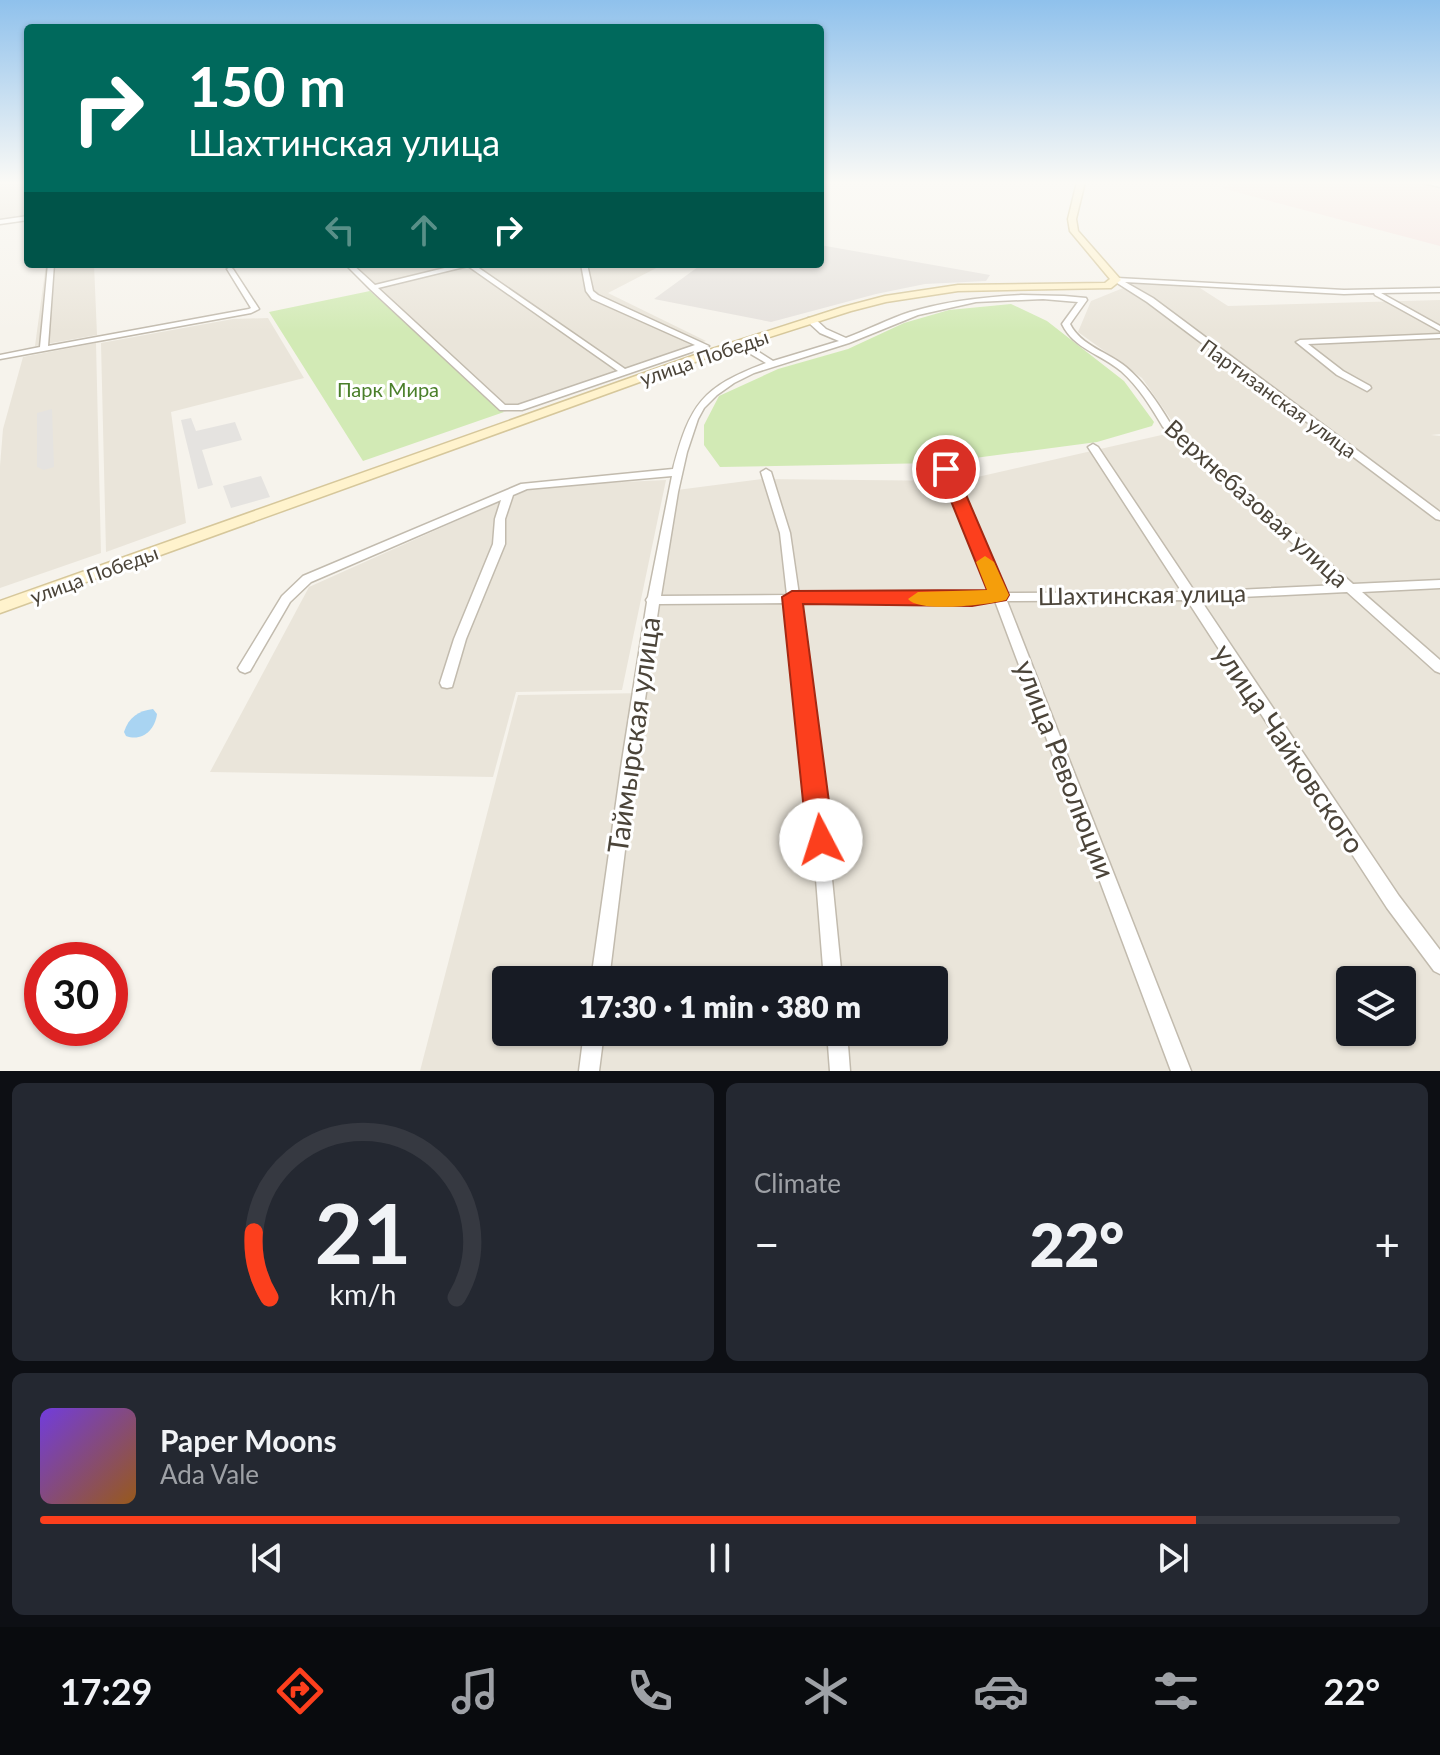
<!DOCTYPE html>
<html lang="en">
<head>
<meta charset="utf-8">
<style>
	body { margin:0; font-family:Lato,sans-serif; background:#242831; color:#f1f3f6; height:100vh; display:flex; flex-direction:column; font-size:30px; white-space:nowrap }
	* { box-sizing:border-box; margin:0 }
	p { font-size:26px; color:#9ea1a6 }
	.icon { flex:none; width:44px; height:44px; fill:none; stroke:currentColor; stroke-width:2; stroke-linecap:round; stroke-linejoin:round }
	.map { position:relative; height:1071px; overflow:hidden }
	.details { display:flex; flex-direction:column; gap:12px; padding:12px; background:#0d0f14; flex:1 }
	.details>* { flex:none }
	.top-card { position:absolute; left:24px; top:24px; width:800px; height:244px; border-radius:8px; box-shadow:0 2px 6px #0004; background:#00695c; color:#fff; overflow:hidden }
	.tools { position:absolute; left:1336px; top:966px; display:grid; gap:16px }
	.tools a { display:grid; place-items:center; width:80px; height:80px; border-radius:8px; background:#171b24; box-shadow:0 2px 6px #0004; font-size:40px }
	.speed { position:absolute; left:24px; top:942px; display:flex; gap:16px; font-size:40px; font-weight:700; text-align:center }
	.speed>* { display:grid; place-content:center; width:104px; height:104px; border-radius:50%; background:#171b24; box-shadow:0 2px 6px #0004; line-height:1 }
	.speed .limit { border:12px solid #d22; background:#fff; color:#111 }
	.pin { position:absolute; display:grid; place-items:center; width:68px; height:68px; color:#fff; margin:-34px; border:4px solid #fff; border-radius:50%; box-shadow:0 2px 8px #0007 }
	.me { position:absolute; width:88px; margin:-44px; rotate:355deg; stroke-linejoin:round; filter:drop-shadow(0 0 6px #0008) }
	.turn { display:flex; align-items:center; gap:28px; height:168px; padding:0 32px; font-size:36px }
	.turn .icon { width:104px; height:104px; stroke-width:2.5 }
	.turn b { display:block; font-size:56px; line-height:68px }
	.lanes { display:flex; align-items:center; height:76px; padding:0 32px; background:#0003; justify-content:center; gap:40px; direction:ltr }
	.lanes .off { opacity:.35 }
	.big { font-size:60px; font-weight:800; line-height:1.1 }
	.details .tile { flex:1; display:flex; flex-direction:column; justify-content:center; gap:12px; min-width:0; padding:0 28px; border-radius:12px; background:#242831 }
	.details .dial { align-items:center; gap:0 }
	.dial svg { height:208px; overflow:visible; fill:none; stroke:#363941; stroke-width:7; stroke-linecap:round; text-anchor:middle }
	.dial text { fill:#f1f3f6; stroke:none }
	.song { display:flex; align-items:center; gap:24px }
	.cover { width:96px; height:96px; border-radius:12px; background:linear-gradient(135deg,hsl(260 70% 55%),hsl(30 70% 35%)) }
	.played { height:8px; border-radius:4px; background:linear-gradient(90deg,#fc3f1d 85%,#363941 85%) }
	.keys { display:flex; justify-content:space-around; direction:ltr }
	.heat { display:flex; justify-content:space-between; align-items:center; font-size:44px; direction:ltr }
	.details .tiles { flex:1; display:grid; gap:12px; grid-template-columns:1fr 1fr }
	.tile:last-child { grid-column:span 2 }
	.trip { position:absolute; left:492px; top:966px; width:456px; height:80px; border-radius:8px; background:#171b24; box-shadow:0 2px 6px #0004; font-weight:800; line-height:80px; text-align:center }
	.dock { display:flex; height:128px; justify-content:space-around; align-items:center; background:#090b0e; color:#9ea1a6 }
	.dock .icon { width:56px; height:56px }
	.dock .current { color:#fc3f1d }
	.dock b { font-size:36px; color:#f1f3f6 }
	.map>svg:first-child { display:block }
	.residential { fill:#eae5da; fill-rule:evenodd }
	.industrial { fill:#e6e2dd }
	.medical { fill:#f6e3e0 }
	.green { fill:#d2eab5 }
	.parking { fill:#e5e3e0 }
	.water { fill:#a9d4f2 }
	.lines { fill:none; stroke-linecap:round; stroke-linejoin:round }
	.street-casing { stroke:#c2bbae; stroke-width:3 }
	.secondary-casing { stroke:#d6c79b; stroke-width:3 }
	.street { fill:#fff; fill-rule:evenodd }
	.secondary { fill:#fff3cd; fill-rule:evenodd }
	.route { fill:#fc3f1d; stroke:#a42913; stroke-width:2 }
	.slow { fill:#f59e0b }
	.labels { text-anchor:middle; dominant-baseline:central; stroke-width:6; stroke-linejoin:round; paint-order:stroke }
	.far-street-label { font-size:20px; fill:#4b4439; stroke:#fff }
	.far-park-label { font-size:20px; fill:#4a7f2a; stroke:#fff }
	.street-label { font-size:24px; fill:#4b4439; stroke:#fff }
	.near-street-label { font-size:28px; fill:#4b4439; stroke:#fff }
</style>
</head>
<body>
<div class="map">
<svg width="1440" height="1071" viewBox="0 0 1440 1071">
	<rect width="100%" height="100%" fill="#f6f3ec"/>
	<path class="residential" d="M0 182H28V216L0 220Z
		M46 264H94L97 335 35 346Z
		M355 264H664L608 293 706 341 504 412 371 291Z
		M1138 282 1200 288 1228 306 1440 300V434L1431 435 1440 436V1071H420L518 695 647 693 657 604 677 490 762 479 960 481 1179 431 1142 378 1078 332 1091 301ZM506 980H934V1032H506ZM1350 980H1402V1032H1350Z
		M268 318 304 378 171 412 186 523 106 552 101 343 233 319Z
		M96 343 101 553 0 588V466L3 429 23 357Z
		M666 480 622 690 516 692 493 777 210 772 309 587 523 491 558 485Z"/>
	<path class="industrial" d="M820 245 990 275 986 281 925 284 876 294 771 322 654 299 702 264H820Z"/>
	<path class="medical" d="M1217 182H1418L1440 187V246L1221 188 1229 185Z"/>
	<path class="green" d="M370 291 504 412 363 461 269 312Z
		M1011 304 1047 321 1124 381 1154 422 1152 426 1097 442 937 463 720 467 704 445V425L719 396 778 369 848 349 904 323 949 310Z"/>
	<path class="parking" d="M52 409 54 467 44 470 37 467V413Z
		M191 418 196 431 235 422 242 440 202 450 213 485 198 489 181 420Z
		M261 476 270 497 231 508 223 486Z"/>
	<path class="water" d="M153 709 157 714C155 730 142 742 126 736L124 732C129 717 138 711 153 709Z"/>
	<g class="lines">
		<g class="street-casing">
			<path id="street" d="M1423 182 1440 183V187L1424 183Z
				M28 216V220L0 224V220Z
				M48 264H54L48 346 249 309 251 308 227 269 230 267 233 269 259 309 251 313 0 359V355L40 347Z
				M345 264H352L375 285 461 264H473L625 369 695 345 592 299 586 291 581 264H587L593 291 598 295 709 346 522 410H500L370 289ZM468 266 618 371 518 405H505L378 288Z
				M1117 278 1344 290 1440 288V292L1381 293 1440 326V331L1375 295 1374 293 1344 294 1125 282 1153 298 1440 512V520L1436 519 1147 302 1114 281V279Z
				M1021 295 1064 296 1086 298 1087 300 1070 324C1081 346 1108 352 1126 367 1144 382 1158 403 1170 423L1353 584 1440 580V588L1362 592 1440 660V673L1435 671 1347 592 1200 599 1399 896 1440 950V974L1434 971 1387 908 1187 600 1007 601 1191 1071H1171L995 601 800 603 822 778 842 980H824L808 778 788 603 659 604 636 761 609 980H591L622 761 647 602 646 600 648 597 672 476 527 489 513 495 505 519V544L466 639 452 687 447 688 442 687 440 683 454 639 493 544 495 519 501 500 311 582 290 602 250 671 245 673 240 671 238 668 282 596 303 576 521 484 673 469C690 404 702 387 766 363L737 346V342H743L773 361 839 341 820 333 808 322V318H814L826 329 846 338C868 330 888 319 910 312 946 301 983 297 1021 295ZM1043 299 1078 302 1062 324C1074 349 1101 354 1121 371 1139 387 1151 407 1163 427L1339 585 1195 592 1098 447 1093 444 1088 447 1182 592 1004 593 951 469 946 466 941 469 992 593 799 595 790 533 771 472 766 469 761 472 780 533 787 595 661 596 678 492 687 452 698 419 704 408 717 395 734 383 754 373 849 343 918 315 976 302Z
				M1440 334V338L1308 344 1343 371 1370 386 1371 388 1367 391 1337 375 1296 342 1300 340Z
				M584 1032H604L599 1071H579Z
				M827 1032H847L850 1071H830Z"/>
		</g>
		<g class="secondary-casing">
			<path id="secondary" d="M1077 182H1085L1076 219 1078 231 1121 280 1111 288 958 291 886 302 851 311 720 353 0 613V601L712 349 843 307 885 296 958 285 1105 283 1110 279 1070 231 1068 219Z"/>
		</g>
		<use href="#street" class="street"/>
		<use href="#secondary" class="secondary"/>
	</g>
	<linearGradient id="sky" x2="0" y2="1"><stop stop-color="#8fc1ec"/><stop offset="0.55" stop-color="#fbfaf6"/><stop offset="1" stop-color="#fbfaf6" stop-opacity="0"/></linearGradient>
	<rect width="1440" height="332" fill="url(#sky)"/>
	<path class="route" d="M946 464 955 469 1009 595 1006 600 972 606 803 604 834 840 830 849 821 852 811 849 807 840 782 597 792 591 987 590 938 469Z"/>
	<path class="slow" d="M985 556 994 562 1009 595 1006 600C987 605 919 613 908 599L918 592 987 590 976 562Z"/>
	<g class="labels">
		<g class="far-street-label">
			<text transform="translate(704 357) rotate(-19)">улица Победы</text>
			<text transform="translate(1279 398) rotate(36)">Партизанская улица</text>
			<text transform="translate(94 574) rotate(-20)">улица Победы</text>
		</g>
		<g class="far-park-label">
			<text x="388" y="389">Парк Мира</text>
		</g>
		<g class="street-label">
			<text transform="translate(1257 503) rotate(42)">Верхнебазовая улица</text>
			<text transform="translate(1142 594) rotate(-1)">Шахтинская улица</text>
		</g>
		<g class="near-street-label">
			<text transform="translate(633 735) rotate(-82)">Таймырская улица</text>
			<text transform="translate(1290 748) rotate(56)">улица Чайковского</text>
			<text transform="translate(1066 769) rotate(69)">улица Революции</text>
		</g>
	</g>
</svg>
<div class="tools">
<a><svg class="icon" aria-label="layers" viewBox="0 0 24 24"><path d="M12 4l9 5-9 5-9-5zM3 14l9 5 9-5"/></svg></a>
</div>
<div class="speed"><div class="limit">30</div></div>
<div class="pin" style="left:946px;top:469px;background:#d93025"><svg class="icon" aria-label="arrive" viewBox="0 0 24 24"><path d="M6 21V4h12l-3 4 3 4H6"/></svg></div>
<svg class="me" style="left:821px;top:840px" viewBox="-20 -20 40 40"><circle r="19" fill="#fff"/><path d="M0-13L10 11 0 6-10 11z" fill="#fc3f1d"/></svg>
<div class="trip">17:30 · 1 min · 380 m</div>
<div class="top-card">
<div class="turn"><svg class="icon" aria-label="right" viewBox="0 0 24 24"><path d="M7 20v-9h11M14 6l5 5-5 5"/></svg><div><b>150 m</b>Шахтинская улица</div></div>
<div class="lanes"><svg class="icon off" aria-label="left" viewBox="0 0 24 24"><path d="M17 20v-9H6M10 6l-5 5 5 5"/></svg><svg class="icon off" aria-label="ahead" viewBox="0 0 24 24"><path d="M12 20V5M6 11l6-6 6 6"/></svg><svg class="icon" aria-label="right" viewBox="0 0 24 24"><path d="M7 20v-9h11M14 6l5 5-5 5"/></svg></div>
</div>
</div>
<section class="details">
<div class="tiles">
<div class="tile dial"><svg viewBox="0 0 100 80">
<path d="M14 69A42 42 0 1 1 86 69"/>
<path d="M14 69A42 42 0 0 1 8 44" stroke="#fc3f1d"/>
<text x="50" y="56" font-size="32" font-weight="700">21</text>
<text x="50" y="72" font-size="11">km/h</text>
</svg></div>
<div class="tile"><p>Climate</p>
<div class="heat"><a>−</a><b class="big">22°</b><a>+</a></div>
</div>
<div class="tile">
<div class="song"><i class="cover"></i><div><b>Paper Moons</b><p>Ada Vale</p></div></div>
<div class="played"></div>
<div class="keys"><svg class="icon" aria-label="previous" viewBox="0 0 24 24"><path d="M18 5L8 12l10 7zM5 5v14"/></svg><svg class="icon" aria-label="pause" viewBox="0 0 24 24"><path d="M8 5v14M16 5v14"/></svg><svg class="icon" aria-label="next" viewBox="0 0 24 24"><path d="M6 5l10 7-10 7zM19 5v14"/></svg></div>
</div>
</div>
</section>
<nav class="dock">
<b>17:29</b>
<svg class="icon current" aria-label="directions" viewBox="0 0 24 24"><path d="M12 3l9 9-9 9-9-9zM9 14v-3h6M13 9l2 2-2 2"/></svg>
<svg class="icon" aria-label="music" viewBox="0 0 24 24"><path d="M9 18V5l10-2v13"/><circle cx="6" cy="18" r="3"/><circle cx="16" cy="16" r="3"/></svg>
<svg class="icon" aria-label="phone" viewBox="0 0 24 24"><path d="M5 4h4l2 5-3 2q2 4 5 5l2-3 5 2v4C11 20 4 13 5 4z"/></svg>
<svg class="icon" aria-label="climate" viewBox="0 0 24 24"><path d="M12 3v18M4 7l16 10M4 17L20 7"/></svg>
<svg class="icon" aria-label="car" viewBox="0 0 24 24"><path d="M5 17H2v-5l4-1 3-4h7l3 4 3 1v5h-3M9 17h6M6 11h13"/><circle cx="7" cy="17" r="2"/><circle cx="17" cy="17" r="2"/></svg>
<svg class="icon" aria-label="filters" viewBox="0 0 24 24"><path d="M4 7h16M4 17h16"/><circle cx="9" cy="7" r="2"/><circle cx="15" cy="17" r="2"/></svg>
<b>22°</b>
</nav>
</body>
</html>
